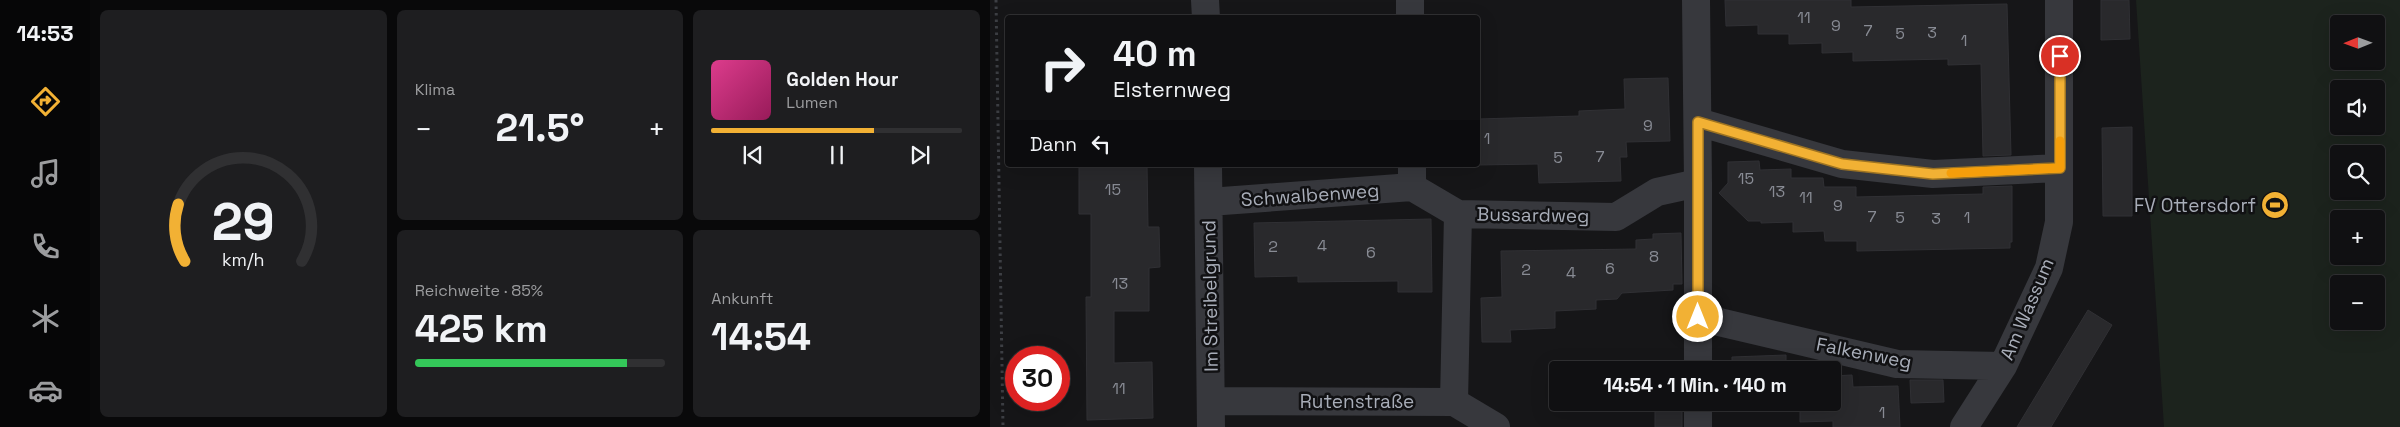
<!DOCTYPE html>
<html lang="de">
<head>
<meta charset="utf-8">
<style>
	body { margin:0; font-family:"Space Grotesk",sans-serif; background:#1e1e20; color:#f1f3f6; height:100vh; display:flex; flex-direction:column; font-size:19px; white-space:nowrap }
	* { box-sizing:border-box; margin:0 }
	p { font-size:16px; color:#9c9d9f }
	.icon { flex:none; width:28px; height:28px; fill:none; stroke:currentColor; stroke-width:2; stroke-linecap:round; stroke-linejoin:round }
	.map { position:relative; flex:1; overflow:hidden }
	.sheet { display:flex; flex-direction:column; gap:10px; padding:10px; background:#09090a; width:900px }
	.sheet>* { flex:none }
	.hud { position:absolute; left:15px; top:15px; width:475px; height:152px; border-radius:5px; box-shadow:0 5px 20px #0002,0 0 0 1px #303032; background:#101012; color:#f1f3f6; overflow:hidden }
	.needle { width:32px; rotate:269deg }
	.controls { position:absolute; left:1340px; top:15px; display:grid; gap:10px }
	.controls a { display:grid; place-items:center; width:55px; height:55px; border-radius:5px; background:#101012; box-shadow:0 5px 20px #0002,0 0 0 1px #303032; font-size:25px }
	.speed { position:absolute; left:15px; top:346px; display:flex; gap:10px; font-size:25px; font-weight:700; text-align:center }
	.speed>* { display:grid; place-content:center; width:65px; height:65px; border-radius:50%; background:#101012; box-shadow:0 5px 20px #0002,0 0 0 1px #303032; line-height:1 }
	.speed .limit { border:8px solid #d22; background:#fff; color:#111 }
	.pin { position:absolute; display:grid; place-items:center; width:42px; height:42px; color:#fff; margin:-21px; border:2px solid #fff; border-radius:50%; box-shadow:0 1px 5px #0007 }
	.me { position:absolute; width:55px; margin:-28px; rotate:0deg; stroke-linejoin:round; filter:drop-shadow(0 0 4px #0008) }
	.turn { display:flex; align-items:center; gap:18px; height:105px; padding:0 25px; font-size:22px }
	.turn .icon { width:65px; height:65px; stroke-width:2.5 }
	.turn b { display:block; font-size:35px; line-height:42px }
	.then { display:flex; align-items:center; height:48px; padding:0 25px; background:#0003; gap:10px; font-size:19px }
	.big { font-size:38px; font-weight:700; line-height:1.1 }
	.sheet .card { flex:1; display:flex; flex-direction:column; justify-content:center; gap:8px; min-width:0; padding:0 18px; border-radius:8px; background:#1e1e20 }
	.sheet .dial { align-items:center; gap:0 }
	.dial svg { height:130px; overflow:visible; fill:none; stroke:#303032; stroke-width:7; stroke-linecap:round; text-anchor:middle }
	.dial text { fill:#f1f3f6; stroke:none }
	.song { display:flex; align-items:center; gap:15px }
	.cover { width:60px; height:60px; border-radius:8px; background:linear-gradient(135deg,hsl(330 70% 55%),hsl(330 70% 35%)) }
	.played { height:5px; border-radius:2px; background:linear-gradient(90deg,#f2b134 65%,#303032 65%) }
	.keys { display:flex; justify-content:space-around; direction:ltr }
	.heat { display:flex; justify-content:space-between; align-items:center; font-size:28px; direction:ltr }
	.charge { height:8px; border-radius:4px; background:linear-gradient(90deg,#34c759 85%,#303032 0) }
	.sheet .tiles { flex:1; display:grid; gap:10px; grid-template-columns:repeat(3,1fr) }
	.card:first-child { grid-row:span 2 }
	.trip { position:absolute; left:559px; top:361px; width:292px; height:50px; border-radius:5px; background:#101012; box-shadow:0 5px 20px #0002,0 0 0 1px #303032; font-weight:700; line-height:50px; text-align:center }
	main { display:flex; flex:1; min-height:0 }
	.menu { display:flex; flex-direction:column; width:90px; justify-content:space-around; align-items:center; background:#060607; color:#9c9d9f }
	.menu .icon { width:35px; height:35px }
	.menu .selected { color:#f2b134 }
	.menu b { font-size:22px; color:#f1f3f6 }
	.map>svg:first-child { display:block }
	.green { fill:#1c231d; fill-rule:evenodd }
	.building { fill:#29292c; stroke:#303034 }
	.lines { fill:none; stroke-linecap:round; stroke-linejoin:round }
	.path { stroke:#3d3f44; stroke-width:3; stroke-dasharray:2.5 4; stroke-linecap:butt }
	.minor { stroke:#37383d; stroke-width:28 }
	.route-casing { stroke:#9d7322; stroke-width:12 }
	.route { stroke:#f2b134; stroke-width:9 }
	.slow { stroke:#f59e0b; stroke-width:9 }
	.labels { text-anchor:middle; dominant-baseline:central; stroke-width:5; stroke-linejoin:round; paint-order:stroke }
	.number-label { font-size:16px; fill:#888b94 }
	.street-label { font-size:19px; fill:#a8adb8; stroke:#111113 }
	.poi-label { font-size:19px; fill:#a8adb8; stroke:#111113; text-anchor:end }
</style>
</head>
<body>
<main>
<nav class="menu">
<b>14:53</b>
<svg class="icon selected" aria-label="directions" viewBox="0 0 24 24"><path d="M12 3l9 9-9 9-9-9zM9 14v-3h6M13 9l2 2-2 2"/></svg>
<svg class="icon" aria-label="music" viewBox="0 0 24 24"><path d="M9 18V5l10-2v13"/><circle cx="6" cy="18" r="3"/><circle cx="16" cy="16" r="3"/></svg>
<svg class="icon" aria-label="phone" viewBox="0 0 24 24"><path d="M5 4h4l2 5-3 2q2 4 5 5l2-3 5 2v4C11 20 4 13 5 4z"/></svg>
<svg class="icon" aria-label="climate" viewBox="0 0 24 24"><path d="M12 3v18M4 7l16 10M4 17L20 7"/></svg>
<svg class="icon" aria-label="car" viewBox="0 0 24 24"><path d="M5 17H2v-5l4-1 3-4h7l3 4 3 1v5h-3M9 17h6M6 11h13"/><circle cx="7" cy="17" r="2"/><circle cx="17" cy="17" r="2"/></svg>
</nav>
<section class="sheet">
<div class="tiles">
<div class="card dial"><svg viewBox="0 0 100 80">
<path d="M14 69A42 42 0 1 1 86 69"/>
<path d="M14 69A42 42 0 0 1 10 34" stroke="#f2b134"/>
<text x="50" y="56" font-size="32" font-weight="700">29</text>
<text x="50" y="72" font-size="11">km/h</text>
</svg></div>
<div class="card"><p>Klima</p>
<div class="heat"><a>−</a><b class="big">21.5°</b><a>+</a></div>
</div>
<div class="card">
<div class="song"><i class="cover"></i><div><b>Golden Hour</b><p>Lumen</p></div></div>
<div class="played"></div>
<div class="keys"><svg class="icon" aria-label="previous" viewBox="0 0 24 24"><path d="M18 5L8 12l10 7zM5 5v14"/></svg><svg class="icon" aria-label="pause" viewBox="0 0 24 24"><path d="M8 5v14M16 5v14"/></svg><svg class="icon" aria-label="next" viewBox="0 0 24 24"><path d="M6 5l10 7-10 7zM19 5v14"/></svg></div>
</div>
<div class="card"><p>Reichweite · 85%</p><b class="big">425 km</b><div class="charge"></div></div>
<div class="card"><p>Ankunft</p><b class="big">14:54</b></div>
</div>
</section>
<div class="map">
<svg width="1410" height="427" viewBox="0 0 1410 427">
	<rect width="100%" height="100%" fill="#161618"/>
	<path class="green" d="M1146 0H1410V427H1174ZM1349 24H1386V61H1349ZM1349 89H1386V126H1349ZM1349 154H1386V191H1349ZM1349 219H1386V256H1349ZM1349 284H1386V321H1349Z"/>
	<path class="building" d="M735 0H861V7L1017 4 1021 155 993 156 991 64 958 65V59L863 61V52L832 53V43L799 44V34H768V25L736 26Z
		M1111 0H1139L1140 39 1111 40Z
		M678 78 680 141 636 142 637 157H630L631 181 549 183 548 164 488 165V119L589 116V111L635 109 634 79Z
		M1142 127V216H1113L1112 128Z
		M769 161 770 170 801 169V178H833L834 187H866V197L993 194V187L1022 186V242H1020V248L867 251V241H835L834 231 803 232V222L771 223V221H758L729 193 738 183V162Z
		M89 165H157L158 227H169L170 267 159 268V311H124V363L162 362 163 418 97 420 96 297H101V214H89Z
		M441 219 442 292H408V281L308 282V276L265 277 264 223Z
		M691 233 692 284H683V290L632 293 627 299 606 300V309L565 311V328L520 330 521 342H492L491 298 512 297 511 251 646 249V240L663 239V234Z
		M1098 310 1122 325 1061 427H1027Z
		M796 355V363L808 362V365H828V370H742V357Z
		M862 375 863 387 908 386 910 427H843V421L810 422V406L777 407V402H842V376Z
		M920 380H953L954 402 921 403Z
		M665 402H692V427H665Z"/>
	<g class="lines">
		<path class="path" d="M6 0 13 427"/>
		<path class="minor" d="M215 0 216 18
			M420 0V18
			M708 122 852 164 943 174 1069 168
			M218 165 221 427
			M422 187 468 214
			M219 202 422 187V165
			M708 317 907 364 1013 366
			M708 370V183
			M221 401 464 402 506 427
			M464 402 468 214 626 217 667 192 708 183 706 0
			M708 402V427
			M974 427 1013 366 1059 268 1069 222V0"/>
	</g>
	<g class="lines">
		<g class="route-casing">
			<path id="route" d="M708 317V122L852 164 943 174 1070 168V56"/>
		</g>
		<use href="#route" class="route"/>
		<path class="slow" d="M961 173 1070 168V141"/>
	</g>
	<defs>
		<g id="stadium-disc" transform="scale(1.4375)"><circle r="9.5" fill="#f2b134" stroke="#111113"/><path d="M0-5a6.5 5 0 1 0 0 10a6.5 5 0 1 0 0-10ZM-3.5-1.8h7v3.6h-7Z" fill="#111"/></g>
	</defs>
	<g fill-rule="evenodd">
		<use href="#stadium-disc" x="1285" y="205"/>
	</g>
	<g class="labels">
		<g class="number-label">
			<text x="814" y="17">11</text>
			<text x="846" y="25">9</text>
			<text x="878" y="30">7</text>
			<text x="942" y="32">3</text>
			<text x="910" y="33">5</text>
			<text x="974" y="40">1</text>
			<text x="658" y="125">9</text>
			<text x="497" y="138">1</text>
			<text x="610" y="156">7</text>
			<text x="568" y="157">5</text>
			<text x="756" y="178">15</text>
			<text x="123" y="189">15</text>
			<text x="787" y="191">13</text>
			<text x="816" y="197">11</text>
			<text x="848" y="205">9</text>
			<text x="882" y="216">7</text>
			<text x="910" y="217">5</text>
			<text x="977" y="217">1</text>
			<text x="946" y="218">3</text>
			<text x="332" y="245">4</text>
			<text x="283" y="246">2</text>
			<text x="381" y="252">6</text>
			<text x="664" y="256">8</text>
			<text x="620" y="268">6</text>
			<text x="536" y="269">2</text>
			<text x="581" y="272">4</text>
			<text x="130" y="283">13</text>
			<text x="129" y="388">11</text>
			<text x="892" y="412">1</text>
		</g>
		<g class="street-label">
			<text transform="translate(320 195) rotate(-4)">Schwalbenweg</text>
			<text transform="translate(543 215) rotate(1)">Bussardweg</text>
			<text transform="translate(220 296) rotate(-91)">Im Streibelgrund</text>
			<text transform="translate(1037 309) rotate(-67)">Am Wassum</text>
			<text transform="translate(874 353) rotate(11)">Falkenweg</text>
			<text x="367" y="401">Rutenstraße</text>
		</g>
		<g class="poi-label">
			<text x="1266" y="205">FV Ottersdorf</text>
		</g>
	</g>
</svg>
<div class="controls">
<a><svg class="needle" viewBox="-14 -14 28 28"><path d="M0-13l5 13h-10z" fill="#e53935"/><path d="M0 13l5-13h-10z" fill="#9c9d9f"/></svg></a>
<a><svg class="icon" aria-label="sound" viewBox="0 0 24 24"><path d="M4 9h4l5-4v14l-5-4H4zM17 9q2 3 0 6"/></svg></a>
<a><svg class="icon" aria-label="search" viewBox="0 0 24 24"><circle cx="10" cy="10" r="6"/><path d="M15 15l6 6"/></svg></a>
<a>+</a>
<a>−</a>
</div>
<div class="speed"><div class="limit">30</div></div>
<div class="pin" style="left:1070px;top:56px;background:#d93025"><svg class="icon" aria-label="arrive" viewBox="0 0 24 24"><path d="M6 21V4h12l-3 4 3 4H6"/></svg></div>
<svg class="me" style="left:708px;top:317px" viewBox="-20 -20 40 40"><circle r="17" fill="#f2b134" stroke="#fff" stroke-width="3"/><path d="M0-11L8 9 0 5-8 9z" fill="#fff"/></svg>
<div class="trip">14:54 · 1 Min. · 140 m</div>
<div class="hud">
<div class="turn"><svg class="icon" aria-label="right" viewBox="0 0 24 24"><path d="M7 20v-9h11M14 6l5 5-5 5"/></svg><div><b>40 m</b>Elsternweg</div></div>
<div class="then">Dann<svg class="icon" aria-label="left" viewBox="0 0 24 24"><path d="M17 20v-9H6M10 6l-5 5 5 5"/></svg></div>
</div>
</div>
</main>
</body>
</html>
